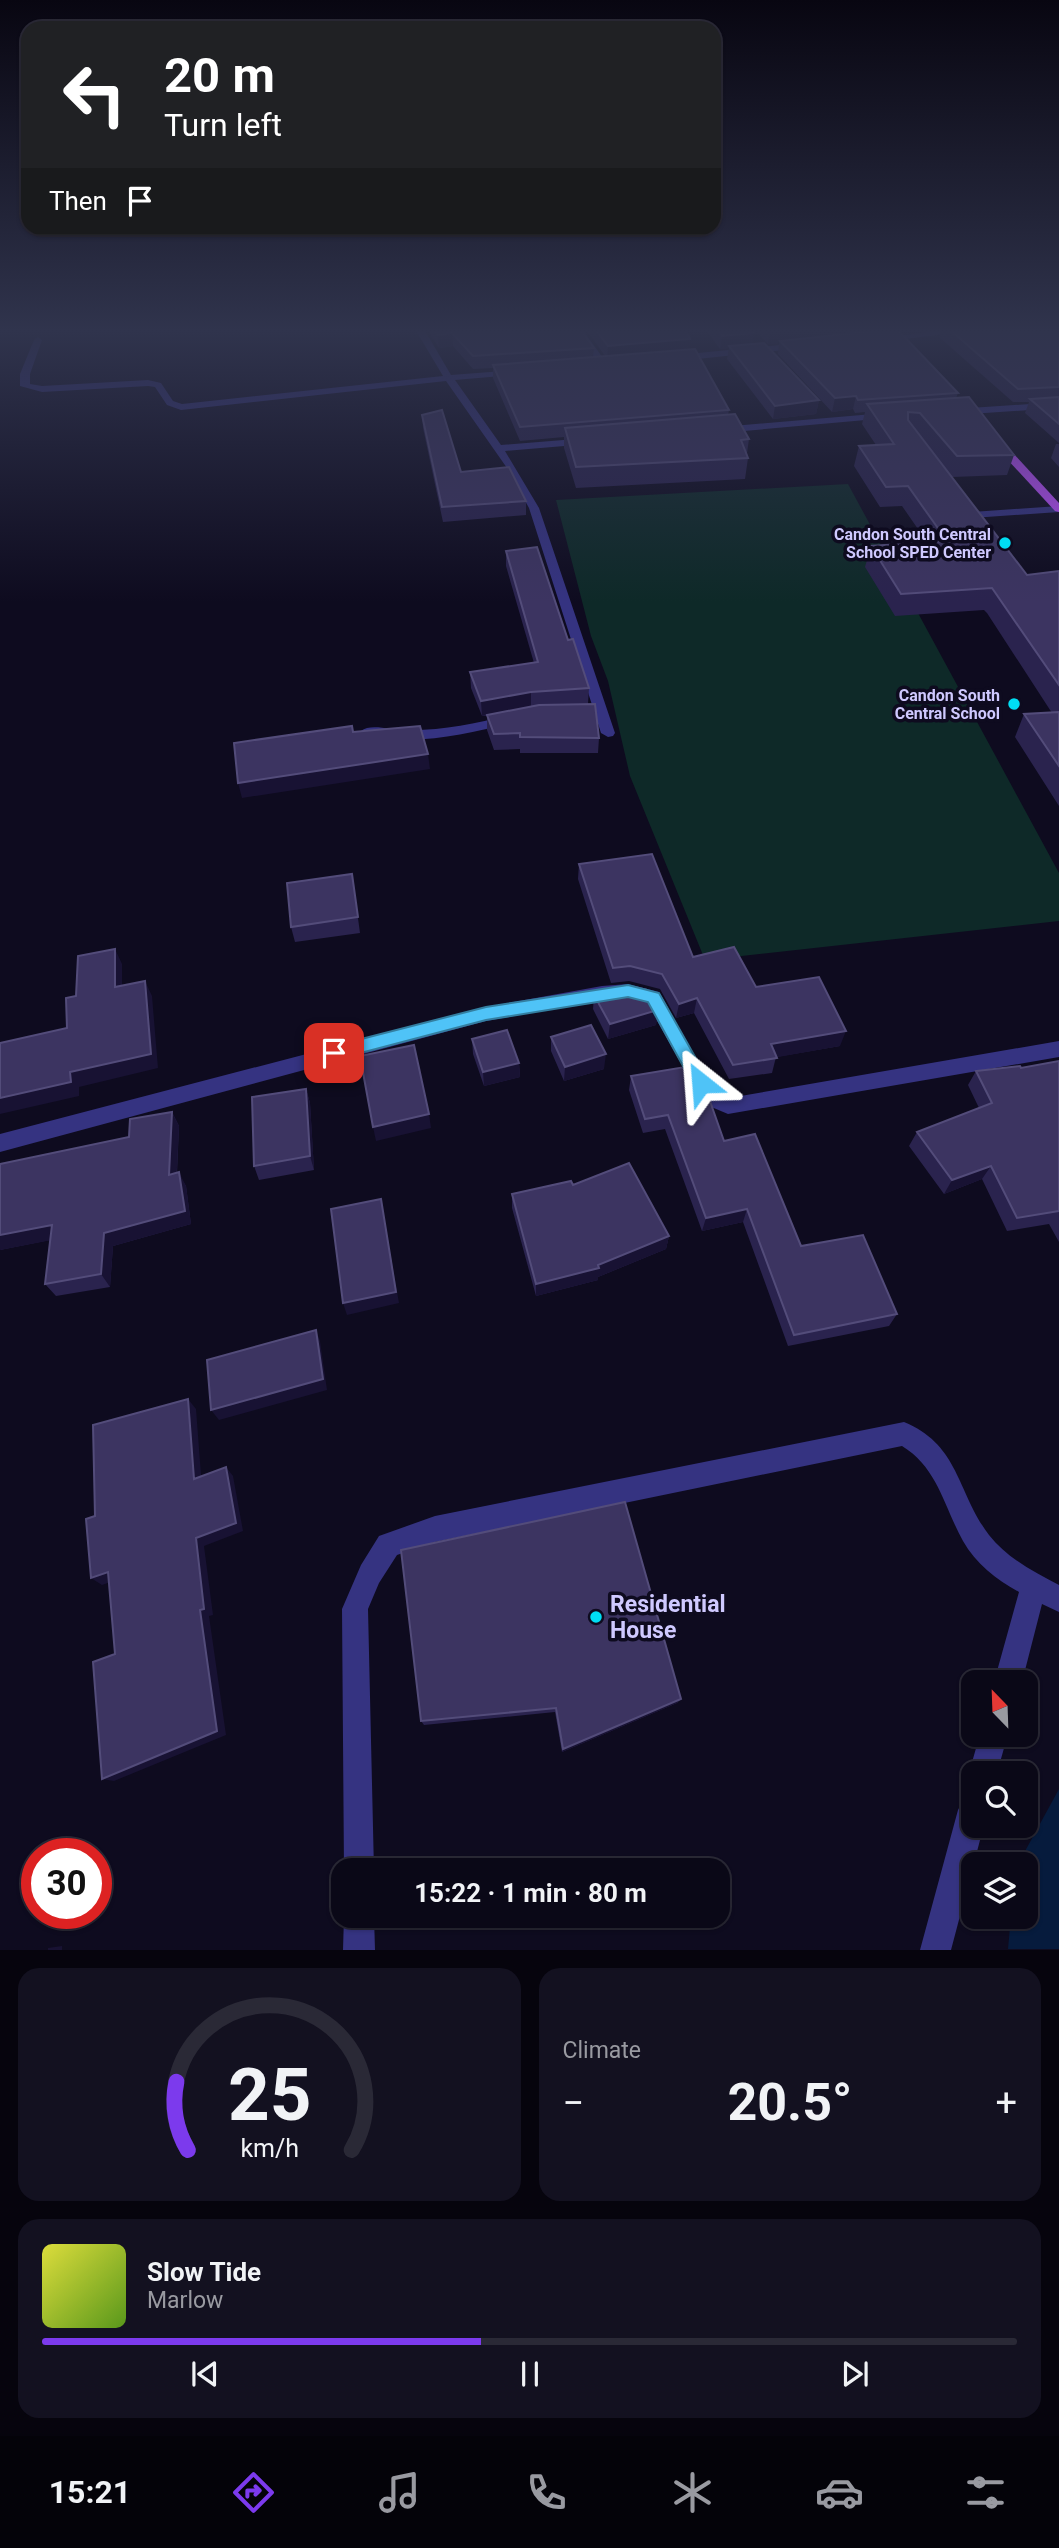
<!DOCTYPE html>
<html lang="en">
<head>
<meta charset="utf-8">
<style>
	body { margin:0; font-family:Roboto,sans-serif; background:#131120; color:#f1f3f6; height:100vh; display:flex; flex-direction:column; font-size:26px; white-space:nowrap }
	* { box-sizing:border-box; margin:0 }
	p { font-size:23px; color:#999aa1 }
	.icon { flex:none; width:38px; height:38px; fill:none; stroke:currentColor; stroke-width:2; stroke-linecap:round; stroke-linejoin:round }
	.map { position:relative; height:1950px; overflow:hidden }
	.details { display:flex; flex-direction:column; gap:18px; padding:18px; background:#06040d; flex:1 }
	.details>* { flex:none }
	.hud { position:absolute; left:21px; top:21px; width:700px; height:214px; border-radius:21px; box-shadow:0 2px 5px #0004,0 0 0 2px #2a2936; background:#202124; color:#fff; overflow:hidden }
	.needle { width:46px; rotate:337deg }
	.controls { position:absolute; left:961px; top:1670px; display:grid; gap:14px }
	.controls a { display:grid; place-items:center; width:77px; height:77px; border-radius:14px; background:#0a0817; box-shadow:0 2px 5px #0004,0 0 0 2px #2a2936; font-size:35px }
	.speed { position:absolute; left:21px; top:1838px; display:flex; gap:14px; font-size:35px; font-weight:700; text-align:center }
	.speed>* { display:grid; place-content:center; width:91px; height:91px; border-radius:50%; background:#0a0817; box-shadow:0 2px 5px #0004,0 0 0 2px #2a2936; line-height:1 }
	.speed .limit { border:10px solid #d22; background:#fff; color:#111 }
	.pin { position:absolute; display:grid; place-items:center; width:60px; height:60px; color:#fff; margin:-30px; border-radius:14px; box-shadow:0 4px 10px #0006 }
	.me { position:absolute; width:77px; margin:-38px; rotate:332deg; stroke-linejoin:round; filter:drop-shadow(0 0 5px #0008) }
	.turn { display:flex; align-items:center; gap:24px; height:147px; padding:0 28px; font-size:32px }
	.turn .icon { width:91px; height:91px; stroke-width:2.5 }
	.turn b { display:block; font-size:49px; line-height:60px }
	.then { display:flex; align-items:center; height:66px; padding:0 28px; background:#0003; gap:14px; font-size:26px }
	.big { font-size:52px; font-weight:700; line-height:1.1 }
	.details .tile { flex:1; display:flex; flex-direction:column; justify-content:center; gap:10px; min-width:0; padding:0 24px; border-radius:21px; background:#131120 }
	.details .dial { align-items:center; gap:0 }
	.dial svg { height:182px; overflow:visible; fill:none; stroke:#2a2936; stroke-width:7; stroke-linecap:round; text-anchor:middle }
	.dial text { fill:#f1f3f6; stroke:none }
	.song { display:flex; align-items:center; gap:21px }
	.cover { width:84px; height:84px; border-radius:10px; background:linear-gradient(135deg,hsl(60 70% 55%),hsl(90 70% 35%)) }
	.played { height:7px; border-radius:4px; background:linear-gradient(90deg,#7c3aed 45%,#2a2936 45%) }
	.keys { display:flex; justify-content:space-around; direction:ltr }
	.heat { display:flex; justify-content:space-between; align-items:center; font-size:38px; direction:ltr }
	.details .tiles { flex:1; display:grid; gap:18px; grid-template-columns:1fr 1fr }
	.tile:last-child { grid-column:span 2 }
	.trip { position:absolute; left:331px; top:1858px; width:399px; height:70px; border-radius:21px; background:#0a0817; box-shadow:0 2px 5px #0004,0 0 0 2px #2a2936; font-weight:700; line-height:70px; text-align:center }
	.tabs { display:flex; height:112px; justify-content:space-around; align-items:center; background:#040309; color:#999aa1 }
	.tabs .icon { width:49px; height:49px }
	.tabs .active { color:#7c3aed }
	.tabs b { font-size:32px; color:#f1f3f6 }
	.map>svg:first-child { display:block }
	.green { fill:#0e2928 }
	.water { fill:#061b3d }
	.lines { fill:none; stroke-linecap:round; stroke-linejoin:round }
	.lane { fill:#353381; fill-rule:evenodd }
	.street { fill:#353381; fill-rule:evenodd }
	.primary { fill:#bc50ff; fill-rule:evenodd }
	.wall { fill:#2a234e }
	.shaded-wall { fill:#181233 }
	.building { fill:#3c3461; stroke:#534c7a; stroke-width:2 }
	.route { fill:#4fc3f7; stroke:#337fa1; stroke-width:2 }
	.poi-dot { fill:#00def4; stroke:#0e0b1f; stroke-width:2.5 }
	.labels { text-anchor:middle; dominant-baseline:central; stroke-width:7; stroke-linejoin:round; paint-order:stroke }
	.far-poi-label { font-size:16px; font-weight:bold; fill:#cfc9ff; stroke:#0e0b1f; text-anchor:end }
	.near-poi-label { font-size:23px; font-weight:bold; fill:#cfc9ff; stroke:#0e0b1f; text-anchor:start }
</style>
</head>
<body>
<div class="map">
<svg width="1059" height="1950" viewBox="0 0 1059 1950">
	<rect width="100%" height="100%" fill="#0e0b1f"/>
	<path class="green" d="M848 484 1059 873V921L705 960 630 776 608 681 591 636 556 500Z"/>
	<path class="water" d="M1059 1789V1949H1008L1011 1916H1026V1864H1018Z"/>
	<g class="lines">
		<path class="lane" d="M1059 506V512L972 518 966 515 972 512Z"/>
		<path class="street" d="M415 329H424L451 375 517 370 519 372 514 375 455 380 501 445 588 438 593 441 588 444 505 451 539 508 615 733 613 736 608 737 601 733 529 508 507 468 446 381 181 410 167 405 155 387 148 386 42 392 20 386V374L34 340 38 337 42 340 30 374V384L42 386 148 380 161 383 173 401 182 404 443 376Z
			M573 329H582L608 365 607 367H601Z
			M951 329H986L880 342 876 339Z
			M800 343 803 348 678 361 674 358 678 355Z
			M1059 402V408L955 415 950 412 955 409Z
			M885 413 888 414V418L721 433 716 430 721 427Z
			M509 715 514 716V722C465 735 413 747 363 734L361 731C370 723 391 730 404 730 440 731 474 724 509 715Z
			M628 984 659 992C678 1022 698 1081 729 1098L1059 1041V1057L728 1114 709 1106 699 1095 647 1003 628 998 602 1000 486 1021 0 1152V1134L486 1007 602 986Z
			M904 1422C960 1445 957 1493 989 1535 1007 1558 1034 1572 1059 1585V1612L1042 1604 1022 1682H994L1019 1592C997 1580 976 1564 963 1541 944 1507 938 1468 902 1446L435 1542 397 1555 379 1583 368 1609 374 1871H344L342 1609 361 1565 379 1536 435 1516Z
			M980 1734H1008L997 1773H973V1783L969 1773Z
			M973 1795V1825H984L951 1950H920L958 1810 963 1800Z
			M344 1916H374L375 1950H343Z"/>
		<path class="primary" d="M993 440H1001L1059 503V512L1055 511 993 444Z"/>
	</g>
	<path class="wall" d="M427 329H580L594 348 593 357 605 356 586 329H686L690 339 689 349 729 410 728 415 749 439 747 453 748 458 745 479 576 488 564 448V437L520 441 493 378V368L473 369 453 346 439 348Z
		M705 329H751L753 344 819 400 816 414 773 419 727 359 729 348 720 349Z
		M754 329H886L958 393 956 398 1014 455 1007 475 952 477 1027 575 1059 571V806L1015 737 1024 714 1052 713 987 613 984 610 895 616 865 567 871 546 927 542 902 506 880 507 854 466 859 446 876 445 862 424 865 412 855 413 853 409 832 412 778 354 779 343 768 344Z
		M941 329H1059V443L1025 413 1029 402H1013L939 337Z
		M422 415 461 472 526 501V515L443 522 423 428Z
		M1056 444H1059V467L1051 458Z
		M506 551 568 640 589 688 588 704H576L599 738 598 753H520V749L494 750 487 730V716H482L471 688 470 672 534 663 506 566Z
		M579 864 693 957 756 987 840 1046 776 1057 772 1073 729 1079 694 1013 676 1018 660 989 629 981 611 983 578 879Z
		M352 874 360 933 295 942 291 927Z
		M594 995 658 1010 656 1025 608 1039 593 1009Z
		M551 1037 604 1069 564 1081 551 1051Z
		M472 1039 519 1063 520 1077 484 1086 473 1054Z
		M1059 1061V1242L1049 1224 1007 1231 982 1179 944 1194 909 1146 917 1132 979 1108 968 1085 976 1071 1021 1068Z
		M631 1076 724 1141 801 1246 897 1314 889 1326 788 1346 743 1222 702 1231 665 1129 643 1133 629 1090Z
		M306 1089 310 1103 314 1170 259 1180 254 1166Z
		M172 1112 179 1126 177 1173 186 1186 191 1224 113 1246 110 1287 56 1296 45 1284 50 1240 0 1250 129 1137Z
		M573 1185 669 1236 666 1249 598 1277V1280L536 1296 512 1208V1194Z
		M625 1502 681 1699 677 1703 562 1752 555 1712 424 1725 421 1721Z"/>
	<path class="shaded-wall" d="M791 329H886L885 333 780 341 779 343 768 344 770 331Z
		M452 333 453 346 439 348 438 335Z
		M754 333 753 346H729V348L720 349 722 336Z
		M690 339 689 352 607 359 608 346Z
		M856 396 853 409 832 412 835 398Z
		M819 400 816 414 773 419 775 406Z
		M531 692V707L482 716 481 701Z
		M428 754 430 769 242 798 238 783Z
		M115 949 122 964V1002L115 987Z
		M145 981 152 996 158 1068 79 1087V1096L0 1114V1098L70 1072Z
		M697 998 694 1013 676 1018 679 1004Z
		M658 1010 656 1025 608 1039 610 1024Z
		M846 1031 840 1046 767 1059 771 1044Z
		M606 1054 604 1069 564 1081 565 1067Z
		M519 1063 520 1077 484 1086 483 1072Z
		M306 1089 310 1103 314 1170 310 1156Z
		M172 1112 179 1126 176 1188 169 1175Z
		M429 1114 431 1128 376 1141 373 1127Z
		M991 1166 982 1179 944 1194 952 1180Z
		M179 1172 186 1186 191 1224 113 1246 110 1287 101 1274 104 1233Z
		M381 1199 399 1303 347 1315 343 1303Z
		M747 1209 743 1222 702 1231 706 1218Z
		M52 1225 62 1238 0 1250V1235Z
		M669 1236 666 1249 598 1277V1280L536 1296V1284L598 1265Z
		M316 1330 320 1341 327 1390 219 1420 211 1410Z
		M188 1399 196 1409 202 1488 194 1479Z
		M226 1467 233 1476 243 1531 204 1546 213 1615 209 1616 226 1735 114 1781 102 1779 200 1610 196 1538Z
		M108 1572 119 1579 102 1585 91 1578Z
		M681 1699 677 1703 562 1752 563 1749Z
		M62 1946V1950H48V1948Z"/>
	<path class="building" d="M434 329H580L594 348 473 356 452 333 438 335Z
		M595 329H685L690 339 608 346Z
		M717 329H751L754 333 722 336Z
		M768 329H791L770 331Z
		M892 329H897L958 393 858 400 856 396 835 398 780 341Z
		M949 329H1059V387L1018 389Z
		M764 343 819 400 775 406 729 346Z
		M695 349 729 410 520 427 493 365Z
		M969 397 1014 455 957 456 920 413 908 412V420L1027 575 1059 571V685L992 588 901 594 871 546 947 541 908 486 886 487 859 446 894 444 867 404Z
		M1059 397V424L1030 399Z
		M442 410 461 472 509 467 526 501 442 507 422 415Z
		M735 414 749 439 741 440 748 458 576 467 565 428Z
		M537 547 568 640 573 639 589 688 531 692 481 701 470 672 538 662 506 551Z
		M595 704 599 738 520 737V733L494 734 487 715 539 705Z
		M1059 712V766L1024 714Z
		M352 726 353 732 420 726 428 754 238 783 234 743Z
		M652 854 693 957 734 947 756 987 819 977 846 1031 771 1044 777 1058 733 1065 697 998 679 1004 662 974 630 966 613 968 579 864Z
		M352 874 358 917 291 927 287 883Z
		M115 949V987L145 981 151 1054 70 1072 71 1082 0 1098V1043L67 1028 66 998 76 996 78 956Z
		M629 986 647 990 658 1010 610 1024 594 995Z
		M591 1025 606 1054 565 1067 551 1037Z
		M507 1030 519 1063 483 1072 472 1039Z
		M414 1045 429 1114 373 1127 360 1056Z
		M1059 1061V1211L1017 1218 991 1166 952 1180 917 1132 992 1103 976 1071 1020 1066 1021 1068Z
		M691 1066 705 1087 724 1141 755 1134 801 1246 863 1235 897 1314 794 1335 747 1209 706 1218 668 1115 645 1119 631 1076Z
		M306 1089 310 1156 254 1166 252 1097Z
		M172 1112 169 1175 179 1172 185 1211 104 1233 101 1274 45 1284 52 1225 0 1235V1164L129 1137 130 1119Z
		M629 1163 669 1236 598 1265 599 1268 536 1284 512 1194 571 1181 573 1185Z
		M381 1199 396 1292 343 1303 331 1209Z
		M316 1330 323 1379 211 1410 207 1360Z
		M188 1399 194 1479 226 1467 236 1523 196 1538 204 1609 200 1610 217 1731 102 1779 93 1662 115 1654 108 1572 91 1578 86 1519 95 1516 93 1425Z
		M625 1502 681 1699 563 1749 556 1708 421 1721 401 1550Z"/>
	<linearGradient id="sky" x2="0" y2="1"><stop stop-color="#080611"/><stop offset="0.55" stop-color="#30344d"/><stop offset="1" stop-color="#30344d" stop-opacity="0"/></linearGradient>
	<rect width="1059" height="602" fill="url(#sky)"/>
	<path class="route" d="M628 985 659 993 707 1078 710 1083 707 1088 701 1090 695 1088 648 1002 628 997 486 1020 334 1060 328 1057 325 1053 328 1048 334 1046 486 1007Z"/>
	<g class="poi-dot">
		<circle cx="1005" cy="543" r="7"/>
		<circle cx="1014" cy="704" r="7"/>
		<circle cx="596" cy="1617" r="7"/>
	</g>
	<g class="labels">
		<g class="far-poi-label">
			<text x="991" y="534">Candon South Central<tspan x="991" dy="18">School SPED Center</tspan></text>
			<text x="1000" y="695">Candon South<tspan x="1000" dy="18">Central School</tspan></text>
		</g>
		<g class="near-poi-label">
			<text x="610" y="1604">Residential<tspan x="610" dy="26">House</tspan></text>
		</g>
	</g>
</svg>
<div class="controls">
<a><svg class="needle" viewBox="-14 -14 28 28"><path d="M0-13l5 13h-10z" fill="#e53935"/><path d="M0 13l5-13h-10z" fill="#999aa1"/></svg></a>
<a><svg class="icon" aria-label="search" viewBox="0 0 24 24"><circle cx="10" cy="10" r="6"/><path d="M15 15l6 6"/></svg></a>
<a><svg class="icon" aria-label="layers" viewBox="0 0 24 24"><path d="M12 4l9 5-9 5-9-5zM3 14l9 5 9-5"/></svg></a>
</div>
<div class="speed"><div class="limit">30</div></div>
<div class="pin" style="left:334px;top:1053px;background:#d93025"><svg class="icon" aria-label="arrive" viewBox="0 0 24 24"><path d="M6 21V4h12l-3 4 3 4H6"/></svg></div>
<svg class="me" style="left:701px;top:1083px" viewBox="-20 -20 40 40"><path d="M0-17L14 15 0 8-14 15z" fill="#4fc3f7" stroke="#fff" stroke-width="4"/></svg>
<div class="trip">15:22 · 1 min · 80 m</div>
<div class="hud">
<div class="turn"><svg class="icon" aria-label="left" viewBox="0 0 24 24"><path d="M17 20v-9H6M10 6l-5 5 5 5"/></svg><div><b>20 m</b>Turn left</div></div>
<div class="then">Then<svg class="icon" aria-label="arrive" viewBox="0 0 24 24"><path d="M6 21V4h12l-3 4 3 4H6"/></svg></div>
</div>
</div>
<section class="details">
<div class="tiles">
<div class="tile dial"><svg viewBox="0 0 100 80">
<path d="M14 69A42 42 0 1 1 86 69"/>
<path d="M14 69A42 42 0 0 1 9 39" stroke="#7c3aed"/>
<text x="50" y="56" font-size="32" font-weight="700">25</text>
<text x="50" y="72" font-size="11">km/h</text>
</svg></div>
<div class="tile"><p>Climate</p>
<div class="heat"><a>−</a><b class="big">20.5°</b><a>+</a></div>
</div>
<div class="tile">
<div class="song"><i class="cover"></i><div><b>Slow Tide</b><p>Marlow</p></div></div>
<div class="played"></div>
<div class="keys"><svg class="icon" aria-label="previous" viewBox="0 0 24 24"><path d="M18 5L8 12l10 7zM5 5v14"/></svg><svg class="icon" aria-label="pause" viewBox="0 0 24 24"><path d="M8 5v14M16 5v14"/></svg><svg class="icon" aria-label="next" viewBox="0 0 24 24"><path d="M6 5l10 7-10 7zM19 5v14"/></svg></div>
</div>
</div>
</section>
<nav class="tabs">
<b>15:21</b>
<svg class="icon active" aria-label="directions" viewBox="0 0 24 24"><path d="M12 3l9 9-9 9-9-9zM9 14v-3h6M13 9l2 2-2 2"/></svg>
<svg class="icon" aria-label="music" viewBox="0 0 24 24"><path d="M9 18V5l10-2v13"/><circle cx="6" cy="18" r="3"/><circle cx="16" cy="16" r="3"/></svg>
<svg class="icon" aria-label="phone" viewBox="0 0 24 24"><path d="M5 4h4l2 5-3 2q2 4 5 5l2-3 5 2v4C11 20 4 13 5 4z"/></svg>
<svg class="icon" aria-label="climate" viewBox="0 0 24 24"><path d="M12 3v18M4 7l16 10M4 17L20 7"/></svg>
<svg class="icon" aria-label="car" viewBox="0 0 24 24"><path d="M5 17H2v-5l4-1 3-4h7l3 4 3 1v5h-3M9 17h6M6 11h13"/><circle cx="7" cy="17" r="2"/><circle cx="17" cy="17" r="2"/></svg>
<svg class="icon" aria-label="filters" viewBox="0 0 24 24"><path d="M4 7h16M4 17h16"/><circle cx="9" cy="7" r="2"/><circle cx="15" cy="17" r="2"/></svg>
</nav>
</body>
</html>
